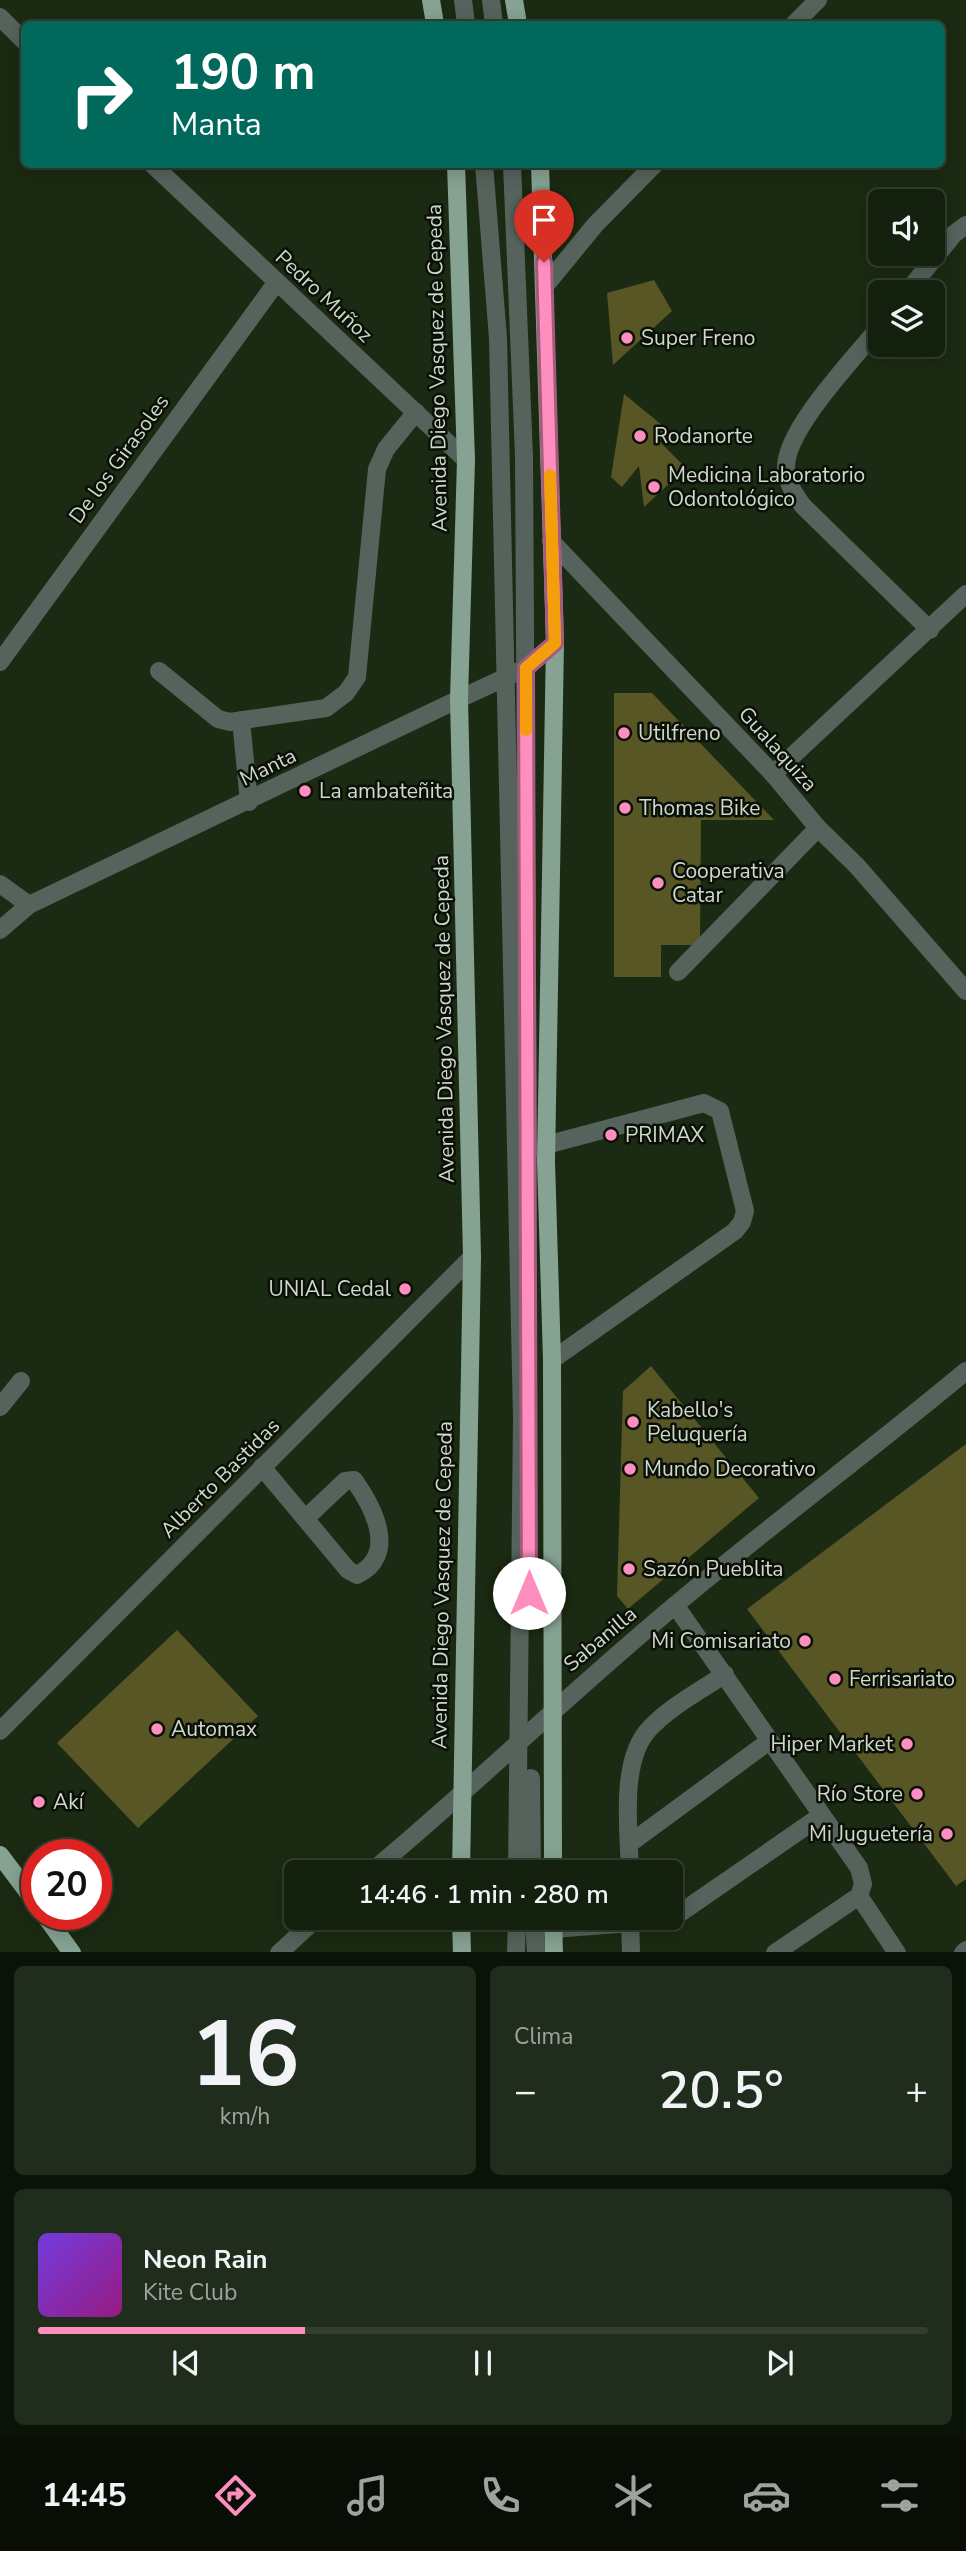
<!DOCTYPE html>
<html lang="es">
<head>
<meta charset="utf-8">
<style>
	body { margin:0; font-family:"Nunito Sans",sans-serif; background:#212d1c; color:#f1f3f6; height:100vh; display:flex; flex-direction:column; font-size:26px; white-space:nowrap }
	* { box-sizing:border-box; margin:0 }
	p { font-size:23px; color:#9da39e }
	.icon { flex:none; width:38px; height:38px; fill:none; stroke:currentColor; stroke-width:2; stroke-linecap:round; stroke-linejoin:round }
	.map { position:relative; height:1952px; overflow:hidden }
	.panel { display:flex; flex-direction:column; gap:14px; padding:14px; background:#0b1208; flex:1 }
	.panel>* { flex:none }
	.banner { position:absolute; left:21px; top:21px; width:924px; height:147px; border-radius:10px; box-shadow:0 4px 18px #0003,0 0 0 2px #333e2e; background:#00695c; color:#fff; overflow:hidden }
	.tools { position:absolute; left:868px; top:189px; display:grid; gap:14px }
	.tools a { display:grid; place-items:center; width:77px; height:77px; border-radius:10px; background:#14200e; box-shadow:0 4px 18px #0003,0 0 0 2px #333e2e; font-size:35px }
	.speed { position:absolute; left:21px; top:1839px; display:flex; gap:14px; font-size:35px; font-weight:700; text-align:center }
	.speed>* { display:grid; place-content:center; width:91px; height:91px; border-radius:50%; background:#14200e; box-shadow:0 4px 18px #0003,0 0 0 2px #333e2e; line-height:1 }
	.speed .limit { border:10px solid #d22; background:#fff; color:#111 }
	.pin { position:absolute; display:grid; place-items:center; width:60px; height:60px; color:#fff; margin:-72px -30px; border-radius:50% 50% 50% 0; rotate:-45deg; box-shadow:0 0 7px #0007 }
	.pin .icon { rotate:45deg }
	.me { position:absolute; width:77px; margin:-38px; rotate:0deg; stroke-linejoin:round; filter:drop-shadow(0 0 5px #0008) }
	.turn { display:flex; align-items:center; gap:24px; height:147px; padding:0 35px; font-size:32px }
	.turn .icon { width:91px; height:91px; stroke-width:2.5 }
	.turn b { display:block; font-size:49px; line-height:60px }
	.big { font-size:52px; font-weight:600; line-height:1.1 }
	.panel .card { flex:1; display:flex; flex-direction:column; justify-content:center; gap:10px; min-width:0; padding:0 24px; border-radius:10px; background:#212d1c }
	.panel .dial { align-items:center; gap:0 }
	.dial b { font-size:91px; line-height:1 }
	.song { display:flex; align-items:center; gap:21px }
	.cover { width:84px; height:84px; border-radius:10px; background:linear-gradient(135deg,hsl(260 70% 55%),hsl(310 70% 35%)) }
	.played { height:7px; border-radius:4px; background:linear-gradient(90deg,#fd8ebe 30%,#333e2e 30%) }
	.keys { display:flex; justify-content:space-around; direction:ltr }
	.heat { display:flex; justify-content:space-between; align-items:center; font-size:38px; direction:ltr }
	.panel .tiles { flex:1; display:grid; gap:14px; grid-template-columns:1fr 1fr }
	.card:last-child { grid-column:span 2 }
	.trip { position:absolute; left:284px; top:1860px; width:399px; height:70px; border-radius:10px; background:#14200e; box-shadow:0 4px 18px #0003,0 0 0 2px #333e2e; font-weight:600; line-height:70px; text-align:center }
	.tab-bar { display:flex; height:112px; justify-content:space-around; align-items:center; background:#080d06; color:#9da39e }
	.tab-bar .icon { width:49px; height:49px }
	.tab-bar .selected { color:#fd8ebe }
	.tab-bar b { font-size:32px; color:#f1f3f6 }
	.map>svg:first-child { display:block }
	.building { fill:#585625 }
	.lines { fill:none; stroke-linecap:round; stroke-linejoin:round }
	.service { stroke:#55635c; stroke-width:18 }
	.minor { stroke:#55635c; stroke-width:18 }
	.tertiary { stroke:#55635c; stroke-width:18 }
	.primary { stroke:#85a292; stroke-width:18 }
	.route-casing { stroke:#a45c7c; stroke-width:18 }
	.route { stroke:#fd8ebe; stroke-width:12 }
	.slow { stroke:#f59e0b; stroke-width:12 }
	.poi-dot { fill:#fd8ebe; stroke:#0a1007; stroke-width:2.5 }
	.labels { text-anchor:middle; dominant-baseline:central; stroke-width:5; stroke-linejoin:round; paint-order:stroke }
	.street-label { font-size:21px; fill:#cfd9ca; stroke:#0a1007 }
	.poi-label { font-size:21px; fill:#cfd9ca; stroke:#0a1007; text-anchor:start }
</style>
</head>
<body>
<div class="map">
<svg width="966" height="1953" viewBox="0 0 966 1953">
	<rect width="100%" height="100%" fill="#1b2a12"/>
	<path class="building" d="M654 280 672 311 613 365 607 293Z
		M624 394 668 430 659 441 686 468 644 507 639 466 622 487 611 477Z
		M614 693H652L774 820H701L700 945H661V977H614Z
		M651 1366 759 1498 628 1609 617 1596 623 1391Z
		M966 1444V1879L956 1886 747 1609Z
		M177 1630 258 1716 138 1828 57 1743Z"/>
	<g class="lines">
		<path class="service" d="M463 0 466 24
			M491 0 494 24
			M794 24 818 0
			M484 164 498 338 522 1417 517 1872
			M512 164 524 456 528 1155
			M545 286 595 225 655 164
			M907 292 954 234 966 225
			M880 326C855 358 785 429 786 468 786 482 795 495 803 506L930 630
			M159 671 218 719 230 722 326 708 346 693 357 677 377 469 386 449 416 412
			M459 699 526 668 555 643
			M241 720 249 802
			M773 774 966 594
			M678 972 818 828
			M546 1145 704 1103 720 1111 745 1211 742 1222 735 1231 552 1360
			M262 1467 348 1570 357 1575C398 1555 374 1508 354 1480L345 1481 306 1518
			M675 1605 859 1868 863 1884 859 1896 775 1953
			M531 1778 532 1872
			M629 1844 768 1742
			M630 1872C629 1830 619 1760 650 1728 671 1706 700 1691 725 1674
			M859 1896 897 1953
			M534 1918 536 1953
			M630 1918 631 1953
			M553 1929 670 1920 822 1815
			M516 1953 517 1918
			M963 1953 966 1950"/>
		<path class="minor" d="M0 17 24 41
			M152 164 466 460
			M0 662 276 283
			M0 884 29 905
			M0 930 29 905 459 699
			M0 1407 21 1381
			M0 1731 472 1257
			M371 1872C474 1786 570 1693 673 1607 769 1526 870 1451 966 1371
			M279 1953 317 1918"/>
		<path class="tertiary" d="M551 541 773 774 818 828 857 866 966 991"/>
		<path class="primary" d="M431 0 435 24
			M514 0 518 24
			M456 164 466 460 459 699 472 1257 461 1872
			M540 164 555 643 546 1161 552 1360 553 1872
			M0 1855 37 1904
			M44 1914 72 1953
			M461 1918 462 1953
			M553 1918 554 1953"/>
	</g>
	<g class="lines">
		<g class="route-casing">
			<path id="route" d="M529 1593 526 668 555 643 544 262"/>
		</g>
		<use href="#route" class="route"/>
		<path class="slow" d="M526 730V668L555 643 550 475"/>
	</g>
	<g class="poi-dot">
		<circle cx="627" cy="338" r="7"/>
		<circle cx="640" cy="436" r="7"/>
		<circle cx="654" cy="487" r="7"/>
		<circle cx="624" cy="733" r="7"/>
		<circle cx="305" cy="791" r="7"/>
		<circle cx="625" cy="808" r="7"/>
		<circle cx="658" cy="883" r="7"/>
		<circle cx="611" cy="1135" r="7"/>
		<circle cx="405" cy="1289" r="7"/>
		<circle cx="633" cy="1422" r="7"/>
		<circle cx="630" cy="1469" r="7"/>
		<circle cx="629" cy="1569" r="7"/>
		<circle cx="805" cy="1641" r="7"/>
		<circle cx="835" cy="1679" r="7"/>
		<circle cx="157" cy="1729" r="7"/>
		<circle cx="907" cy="1744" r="7"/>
		<circle cx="917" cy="1794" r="7"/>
		<circle cx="39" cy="1802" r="7"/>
		<circle cx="947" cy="1834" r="7"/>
	</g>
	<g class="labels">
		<g class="street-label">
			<text transform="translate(324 296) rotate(43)">Pedro Muñoz</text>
			<text transform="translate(437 368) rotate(-91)">Avenida Diego Vasquez de Cepeda</text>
			<text transform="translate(119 459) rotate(-54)">De los Girasoles</text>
			<text transform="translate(778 749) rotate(48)">Gualaquiza</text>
			<text transform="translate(268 767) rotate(-26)">Manta</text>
			<text transform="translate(444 1019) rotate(-91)">Avenida Diego Vasquez de Cepeda</text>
			<text transform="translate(220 1478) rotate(-45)">Alberto Bastidas</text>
			<text transform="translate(442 1585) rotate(-89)">Avenida Diego Vasquez de Cepeda</text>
			<text transform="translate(600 1639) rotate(-40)">Sabanilla</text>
		</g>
		<g class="poi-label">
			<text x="641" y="338">Super Freno</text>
			<text x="654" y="436">Rodanorte</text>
			<text x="668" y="475">Medicina Laboratorio<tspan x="668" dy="24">Odontológico</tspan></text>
			<text x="638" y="733">Utilfreno</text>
			<text x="319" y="791">La ambateñita</text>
			<text x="639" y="808">Thomas Bike</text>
			<text x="672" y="871">Cooperativa<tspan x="672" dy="24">Catar</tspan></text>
			<text x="625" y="1135">PRIMAX</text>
			<text x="391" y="1289" text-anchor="end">UNIAL Cedal</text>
			<text x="647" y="1410">Kabello's<tspan x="647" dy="24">Peluquería</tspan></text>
			<text x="644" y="1469">Mundo Decorativo</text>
			<text x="643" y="1569">Sazón Pueblita</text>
			<text x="791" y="1641" text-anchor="end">Mi Comisariato</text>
			<text x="849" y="1679">Ferrisariato</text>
			<text x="171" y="1729">Automax</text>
			<text x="893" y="1744" text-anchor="end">Hiper Market</text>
			<text x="903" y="1794" text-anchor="end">Río Store</text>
			<text x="53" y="1802">Akí</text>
			<text x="933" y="1834" text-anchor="end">Mi Juguetería</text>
		</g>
	</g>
</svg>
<div class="tools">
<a><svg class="icon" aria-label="sound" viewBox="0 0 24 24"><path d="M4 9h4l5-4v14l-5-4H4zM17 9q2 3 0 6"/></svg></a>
<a><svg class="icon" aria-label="layers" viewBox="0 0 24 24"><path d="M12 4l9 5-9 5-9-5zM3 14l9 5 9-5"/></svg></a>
</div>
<div class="speed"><div class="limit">20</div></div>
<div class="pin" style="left:544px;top:262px;background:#d93025"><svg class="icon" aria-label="arrive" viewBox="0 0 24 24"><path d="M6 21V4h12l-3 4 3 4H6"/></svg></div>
<svg class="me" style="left:529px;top:1593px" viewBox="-20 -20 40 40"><circle r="19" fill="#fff"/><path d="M0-13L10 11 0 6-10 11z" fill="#fd8ebe"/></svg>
<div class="trip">14:46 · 1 min · 280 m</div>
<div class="banner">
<div class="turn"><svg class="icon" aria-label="right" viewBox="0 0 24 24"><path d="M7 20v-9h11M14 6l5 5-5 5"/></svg><div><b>190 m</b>Manta</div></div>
</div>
</div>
<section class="panel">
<div class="tiles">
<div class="card dial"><b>16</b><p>km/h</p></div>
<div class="card"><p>Clima</p>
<div class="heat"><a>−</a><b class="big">20.5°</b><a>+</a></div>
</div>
<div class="card">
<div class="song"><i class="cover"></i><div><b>Neon Rain</b><p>Kite Club</p></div></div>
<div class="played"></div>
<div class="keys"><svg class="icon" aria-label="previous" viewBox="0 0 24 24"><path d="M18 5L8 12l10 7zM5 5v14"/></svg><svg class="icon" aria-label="pause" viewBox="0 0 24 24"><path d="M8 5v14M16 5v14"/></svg><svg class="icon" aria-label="next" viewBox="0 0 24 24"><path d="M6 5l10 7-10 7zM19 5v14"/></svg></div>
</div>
</div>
</section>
<nav class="tab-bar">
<b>14:45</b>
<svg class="icon selected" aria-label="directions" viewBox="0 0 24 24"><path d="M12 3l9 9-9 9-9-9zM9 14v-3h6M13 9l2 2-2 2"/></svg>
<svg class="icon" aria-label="music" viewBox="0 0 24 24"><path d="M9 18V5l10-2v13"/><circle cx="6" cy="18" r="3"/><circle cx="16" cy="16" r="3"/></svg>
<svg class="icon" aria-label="phone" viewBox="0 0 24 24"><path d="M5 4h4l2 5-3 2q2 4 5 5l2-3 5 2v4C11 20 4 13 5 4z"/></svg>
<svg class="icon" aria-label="climate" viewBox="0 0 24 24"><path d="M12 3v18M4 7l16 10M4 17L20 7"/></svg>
<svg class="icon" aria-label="car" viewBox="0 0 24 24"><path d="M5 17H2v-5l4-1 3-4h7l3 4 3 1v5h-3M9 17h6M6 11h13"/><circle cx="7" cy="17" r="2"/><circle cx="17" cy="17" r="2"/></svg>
<svg class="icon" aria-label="filters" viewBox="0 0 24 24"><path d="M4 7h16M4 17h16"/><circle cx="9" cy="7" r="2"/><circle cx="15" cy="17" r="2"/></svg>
</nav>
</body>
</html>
